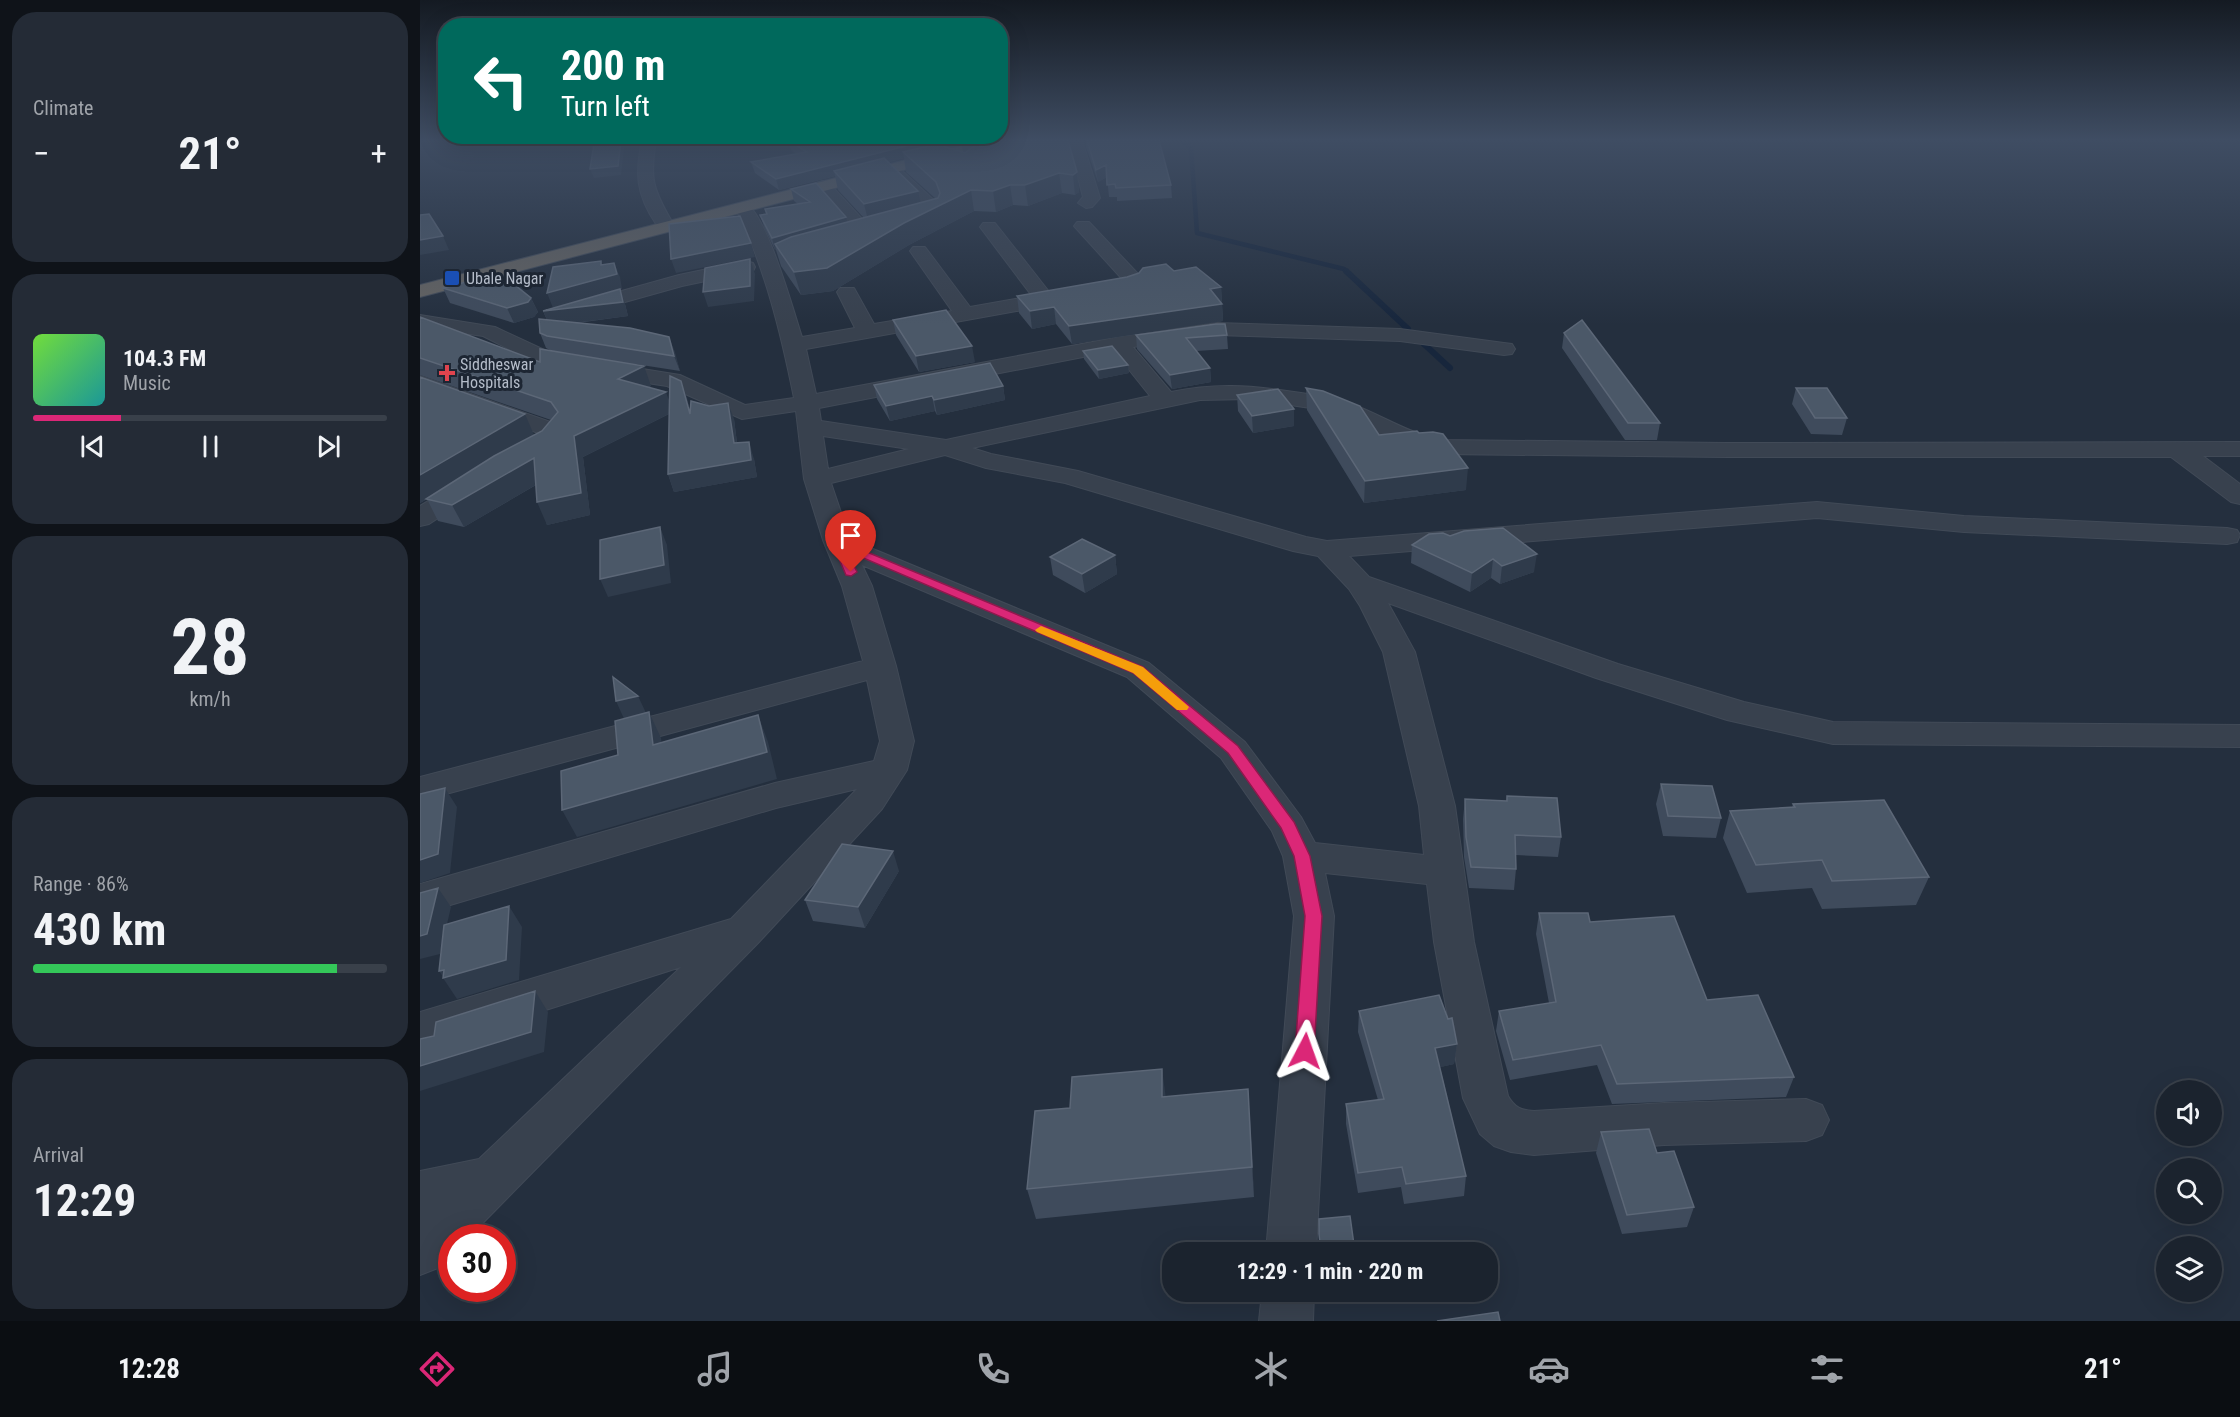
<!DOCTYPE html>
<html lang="en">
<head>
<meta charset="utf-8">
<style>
	body { margin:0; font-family:"Roboto Condensed",sans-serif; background:#242b36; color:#f1f3f6; height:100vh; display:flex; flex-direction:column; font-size:22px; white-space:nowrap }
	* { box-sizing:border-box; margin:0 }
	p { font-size:20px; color:#a0a4aa }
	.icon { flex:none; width:33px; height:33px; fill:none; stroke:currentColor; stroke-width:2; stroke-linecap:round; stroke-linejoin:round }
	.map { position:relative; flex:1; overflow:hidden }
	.side { display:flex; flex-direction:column; gap:12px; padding:12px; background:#0f1319; width:420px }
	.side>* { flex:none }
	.banner { position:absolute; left:18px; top:18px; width:570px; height:126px; border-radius:24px; box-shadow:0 6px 24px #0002,0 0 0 2px #39404a; background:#00695c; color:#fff; overflow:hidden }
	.buttons { position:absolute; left:1736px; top:1080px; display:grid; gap:12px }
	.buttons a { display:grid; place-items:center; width:66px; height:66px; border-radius:50%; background:#1b232e; box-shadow:0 6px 24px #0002,0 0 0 2px #39404a; font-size:30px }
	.speed { position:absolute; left:18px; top:1224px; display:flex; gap:12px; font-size:30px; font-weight:700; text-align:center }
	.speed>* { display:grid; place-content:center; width:78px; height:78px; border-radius:50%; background:#1b232e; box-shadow:0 6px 24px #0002,0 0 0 2px #39404a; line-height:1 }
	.speed .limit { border:9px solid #d22; background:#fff; color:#111 }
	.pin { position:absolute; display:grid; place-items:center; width:51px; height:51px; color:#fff; margin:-62px -26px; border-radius:50% 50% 50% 0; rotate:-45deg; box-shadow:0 0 6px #0007 }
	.pin .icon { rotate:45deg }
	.me { position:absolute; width:66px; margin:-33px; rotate:4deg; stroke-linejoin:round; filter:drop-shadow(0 0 4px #0008) }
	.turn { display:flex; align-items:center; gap:21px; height:126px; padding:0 24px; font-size:27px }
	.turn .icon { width:78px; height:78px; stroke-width:2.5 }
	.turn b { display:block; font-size:42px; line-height:51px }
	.big { font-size:45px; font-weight:700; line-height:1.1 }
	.side .card { flex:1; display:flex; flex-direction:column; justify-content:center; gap:9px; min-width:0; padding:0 21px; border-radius:24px; background:#242b36 }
	.side .dial { align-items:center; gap:0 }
	.dial b { font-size:78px; line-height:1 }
	.song { display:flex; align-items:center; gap:18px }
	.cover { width:72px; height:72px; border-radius:9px; background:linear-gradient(135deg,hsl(100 70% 55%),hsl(180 70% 35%)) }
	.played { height:6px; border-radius:3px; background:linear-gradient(90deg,#db2777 25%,#39404a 25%) }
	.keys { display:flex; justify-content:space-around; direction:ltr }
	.heat { display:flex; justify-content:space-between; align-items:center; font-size:33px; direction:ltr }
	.charge { height:9px; border-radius:4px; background:linear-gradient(90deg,#34c759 86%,#39404a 0) }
	.trip { position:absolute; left:742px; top:1242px; width:336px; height:60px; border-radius:24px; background:#1b232e; box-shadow:0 6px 24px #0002,0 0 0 2px #39404a; font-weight:700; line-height:60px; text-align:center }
	.dock { display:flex; height:96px; justify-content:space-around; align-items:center; background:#0b0e12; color:#a0a4aa }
	.dock .icon { width:42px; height:42px }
	.dock .on { color:#db2777 }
	.dock b { font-size:27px; color:#f1f3f6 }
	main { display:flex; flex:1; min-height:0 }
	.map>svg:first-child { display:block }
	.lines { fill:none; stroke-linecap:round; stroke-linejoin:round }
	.stream-far1 { stroke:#17263c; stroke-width:4.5 }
	.stream { stroke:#17263c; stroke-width:6 }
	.minor-casing { stroke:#414a57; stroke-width:2 }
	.trunk-casing { stroke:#434c59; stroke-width:2 }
	.minor { fill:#38414e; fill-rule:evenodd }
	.trunk { fill:#656462; fill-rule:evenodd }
	.wall { fill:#3f4b5c; fill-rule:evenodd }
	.shaded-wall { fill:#2f3b4b }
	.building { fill:#4b5868; stroke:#5c6777; stroke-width:1.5 }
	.route { fill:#db2777; stroke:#8e194d; stroke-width:1.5 }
	.slow { fill:#f59e0b }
	.transit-dot { fill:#1a4fb4; stroke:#1d2633; stroke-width:2 }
	.health-dot { fill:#e0444e; stroke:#1d2633; stroke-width:2 }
	.labels { text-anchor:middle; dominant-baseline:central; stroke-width:6; stroke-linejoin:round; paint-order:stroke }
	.far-poi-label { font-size:16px; fill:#b4bcc9; stroke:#1d2633; text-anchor:start }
</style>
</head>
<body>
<main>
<section class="side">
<div class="card"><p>Climate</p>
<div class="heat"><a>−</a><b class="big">21°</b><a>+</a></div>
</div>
<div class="card">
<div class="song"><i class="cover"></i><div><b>104.3 FM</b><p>Music</p></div></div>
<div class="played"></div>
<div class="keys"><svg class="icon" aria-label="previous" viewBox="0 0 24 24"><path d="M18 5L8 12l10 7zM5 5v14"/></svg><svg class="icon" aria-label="pause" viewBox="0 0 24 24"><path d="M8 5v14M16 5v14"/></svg><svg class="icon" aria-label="next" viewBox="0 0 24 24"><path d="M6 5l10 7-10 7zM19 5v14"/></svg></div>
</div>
<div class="card dial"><b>28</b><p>km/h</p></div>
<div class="card"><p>Range · 86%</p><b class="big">430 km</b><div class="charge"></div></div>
<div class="card"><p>Arrival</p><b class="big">12:29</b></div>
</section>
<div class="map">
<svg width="1820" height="1321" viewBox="0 0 1820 1321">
	<rect width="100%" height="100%" fill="#242f3e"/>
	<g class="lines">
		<path class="stream-far1" d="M760 140 771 147 777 233 924 269 927 272"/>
		<path class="stream" d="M926 271 988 329
			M1004 344 1030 368"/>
		<g class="minor-casing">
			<path id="minor" d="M222 140H236C230 177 232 187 251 220L248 224H236C216 194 215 174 222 140Z
				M648 140H662L680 198 672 207 666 208 658 203 663 197Z
				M472 164 477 166 518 204 520 208 518 212H506L467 172 464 169 467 166Z
				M403 181 409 183 444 221 447 225 444 229H432L397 189 395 186 397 183Z
				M323 202C345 207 374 313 382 337L435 328 417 292 420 288H434L454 324 532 311 490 251 493 247H505L550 307 612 296 560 227 563 223H575L630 293 703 280 654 226 657 222H669L721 277 723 283 720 287 708 291 386 349 396 394 699 337 797 323 980 329 1084 343 1092 344 1095 349 1092 354 1084 355 980 341 797 335 713 347 751 392C794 383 830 385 874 392 894 395 913 397 932 404 963 416 990 434 1022 440L1306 443 1820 442V456H1783L1820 484V504L1811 502 1751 457H1306L1022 454 984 445 904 410 829 399 780 400 552 448 571 454 658 471 886 537 907 541 1397 502 1544 516 1807 528 1817 530 1820 535 1817 542 1807 544 1544 532 1397 518 929 556 949 577 1198 664 1324 702 1413 722 1820 725V747L1413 744 1307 720 1176 678 968 603 995 652 1035 806 1054 942 1088 1096C1095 1108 1101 1110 1114 1111L1244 1103 1386 1099 1402 1105 1409 1120 1402 1135 1386 1141 1244 1145 1114 1155 1091 1152 1074 1146 1060 1134 1043 1098 1014 942 1007 884 905 873 914 916 896 1252H846L874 916 863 856 852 831 801 758 707 677 442 565 452 586 476 666 494 741 487 770 462 809 339 942 48 1238H32V1254L18 1268 0 1275V1171L59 1159 261 967 0 1050V1012L311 919 437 789 356 808 0 914V884L355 783 454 761 460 741 447 680 0 801V777L443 661 422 586 403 540 384 479 376 411 322 419 247 386 147 371 118 364 63 336 0 327V315L75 327 133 354 147 357 260 375 325 405 374 398C361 333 345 267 315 207ZM694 351 730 396 526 440 401 421 399 408ZM403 436 489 449 408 469ZM525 455 566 468 645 483 873 551 898 556 929 589 940 606 963 652 999 806 1004 855 895 843 881 817 825 742 729 663 453 549 429 536 411 483Z
				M326 261 333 263 335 267 333 271 262 286 162 314 155 312 152 308 155 304 259 275Z
				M0 376 139 425 145 434C136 449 117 462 99 457L96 452 99 447 121 434 0 391Z
				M47 480 56 483 60 488 56 493 9 524 0 526V506L38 483Z
				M842 1292H894L893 1321H839Z"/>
		</g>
		<g class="trunk-casing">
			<path id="trunk" d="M564 140H590L587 143 0 297V285Z"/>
		</g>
		<use href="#minor" class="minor"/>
		<use href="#trunk" class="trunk"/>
	</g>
	<path class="wall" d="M368 140 506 141 507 146 543 152 541 140H648L657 172 659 192 655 195 642 193 608 206 593 205 576 212 554 211 489 245 413 291 381 295 361 266 356 250H355L344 227 340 215 346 214 345 209 378 204 374 201 371 189 428 222 444 218 418 190 415 176 359 190 335 173 331 162 376 154 371 150ZM484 158 486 172 516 199 500 203 469 162Z
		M666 140H739L751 185 752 198 697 201V197H689L687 177 678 182 666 147Z
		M754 271 801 287 803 321 652 344 636 324 612 329 599 313 597 296Z
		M23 288 111 298 118 312 114 317 94 323 30 303Z
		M205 304 208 316 157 323 249 337 260 371 215 364 231 386 229 387 249 400 261 381 270 410 314 419 317 443 334 459 337 477 254 492 248 474 249 414 163 457 170 515 127 525 116 485 44 527 18 521 7 499 0 503V377L114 435 105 440 122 431 131 420 0 375V317L120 362 132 351 126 348 120 333 127 320 123 311Z
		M473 320 555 362 499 372 476 335Z
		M1144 333 1240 423 1237 440H1205L1142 348Z
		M716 335H807L808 349 776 351 790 368 791 382 752 389 717 349Z
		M663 351 708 365 709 373 679 379 664 359Z
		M454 385 583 386 585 400 517 415 515 411 470 421 457 399Z
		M886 388 959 435 1046 490 944 503 887 410Z
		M1376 388 1427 418 1422 435 1391 434 1372 404Z
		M817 395 874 409V426L833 433 818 411Z
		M1009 534 1114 572 1080 584 1071 578 1050 592 991 563 992 545Z
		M695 555 697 574 665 593 633 575 630 557Z
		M1241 784 1301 818 1296 838 1243 836 1236 804Z
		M1087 796 1141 837 1138 857 1096 855V869L1094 890 1049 888 1044 857 1043 819 1045 799 1086 801Z
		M1373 804 1509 877 1496 905 1402 909 1392 888 1327 893 1303 838 1310 811 1372 807Z
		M479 871 445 928 393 921 385 900Z
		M1119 913 1170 922 1287 1000 1374 1077 1366 1097 1192 1104 1177 1065 1090 1080 1076 1031 1079 1011 1129 1003 1116 934Z
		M939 1011 1037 1044 1034 1064 1020 1067 1046 1176 1044 1196 984 1204 981 1187 938 1193 926 1124V1104L958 1100 938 1032Z
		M746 1097 830 1119 834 1197 616 1219 607 1189 650 1108Z
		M1181 1132 1237 1153 1274 1207 1267 1227 1202 1234 1176 1153Z
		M904 1292H936L904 1296Z"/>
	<path class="shaded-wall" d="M201 140H205L201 175 174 178 170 169Z
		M506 141 508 152H483L484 158 418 175 414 171 415 176 359 190 356 179Z
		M686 165 687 177 678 182 676 170Z
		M657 172 659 192 655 195 653 175Z
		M639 173 642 193 608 206 605 185Z
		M590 185 593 205 576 212 573 191Z
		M551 190 554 211 489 245 413 291 381 295 374 272 484 223Z
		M498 191 502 210 449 224 444 204Z
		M426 217 429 230 355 244 356 250H355L352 238Z
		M23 236 29 250 0 255V240Z
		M331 243 335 257 256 273 251 259Z
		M330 259 335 274 334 301 288 307 283 292Z
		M181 261 187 275 194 263 200 277 202 289 133 308 127 293 181 265Z
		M801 287 803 321 652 344 649 326Z
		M200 289 205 304 208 316 130 326 123 311Z
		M111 298 118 312 114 317 94 323 87 308Z
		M634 307 636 324 612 329 610 311Z
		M249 337 255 352 260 371 254 356Z
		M552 346 555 362 499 372 496 356Z
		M708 365 709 373 679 379 678 370Z
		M224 366 231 386 205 399 198 379Z
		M790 368 791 382 752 389 750 375Z
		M261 381 267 398 275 430 270 414Z
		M583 386 585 400 517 415 514 400Z
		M246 392 253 412 163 457 170 515 127 525 117 502 154 436Z
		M512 396 515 411 470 421 466 406Z
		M308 403 314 419 319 460 314 443Z
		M874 409V426L833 433 832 416Z
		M105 414 114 435 0 503V475Z
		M329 442 334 459 337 477 254 492 248 474Z
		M114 458 124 480 44 527 32 505Z
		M1048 468 1046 490 944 503 945 481Z
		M240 527 247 545 251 583 188 597 180 579Z
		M1117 554 1114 572 1080 584 1082 566Z
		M695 555 697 574 665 593 662 574Z
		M1073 559 1071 578 1050 592 1052 573Z
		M218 696 227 715 205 721 196 701Z
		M229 712 241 738 245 772 233 745Z
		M338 715 348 742 357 779 157 837 142 810Z
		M25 788 37 807 30 873 0 883V860Z
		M473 851 479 871 445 928 438 907Z
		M18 888 31 907 20 954 0 959V936Z
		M89 906 102 927 99 980 37 999 23 978H24L19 971Z
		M115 991 128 1012 124 1052 0 1091V1066Z
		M1037 1044 1034 1064 1013 1069 1015 1048Z
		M742 1069 746 1099 742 1097Z
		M828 1089 830 1119 834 1197 832 1167Z"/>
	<path class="building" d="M194 140H201L198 166 170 169 174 144 195 142Z
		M368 140H503L506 141 356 179 331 162 387 152Z
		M546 140H648L657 172 653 175 639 173 605 185H590L573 191 551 190 484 223 407 268 374 272 355 244 371 237 518 198 520 193 516 182 483 152 517 144 545 153 554 146 550 141Z
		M667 140H739L751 185 696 188 695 184 687 185 686 165 676 170Z
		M464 158 498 191 444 204 414 171Z
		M396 183 426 217 352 238 340 215 347 214 345 209 390 202 371 189Z
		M9 214 23 236 0 240V215Z
		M320 216 331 243 251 259 249 224Z
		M330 259V286L283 292 285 268Z
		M181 261V265L194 263 197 274 127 293 133 267Z
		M746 264 754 271 776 267 801 287 790 289 802 304 649 326 634 307 610 311 597 296 707 277 719 273 723 268Z
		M80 273 111 298 108 302 87 308 23 288Z
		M200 289 203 302 123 311Z
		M526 310 552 346 496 356 473 320Z
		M0 317 120 362V349L224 366 198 379 246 392 154 436 161 493 117 502 114 458 32 505 6 499 74 456 122 431 138 412 131 402 0 358Z
		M119 319 210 328 249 337 254 356 127 336 120 333Z
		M1162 320 1240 423H1208L1144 333Z
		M796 324H805L807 335 766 338 790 368 750 375 716 335Z
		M692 346 708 365 678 370 663 351Z
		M570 363 583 386 514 400 512 396 466 406 454 385Z
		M250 376 261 381 270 414 271 401 289 406 308 403 314 443 329 442 331 460 248 474Z
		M0 377 105 414 0 475Z
		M886 388 903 391 940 406 959 435 997 431 999 433 1013 432 1023 434 1048 468 945 481Z
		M1376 388H1407L1427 418H1395Z
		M858 389 874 409 832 416 817 395Z
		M240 527 244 565 180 579V540Z
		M1083 528 1117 554 1082 566 1073 559 1052 573 992 545 1009 534 1023 533 1030 536 1044 531Z
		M662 539 695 555 662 574 630 557Z
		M193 677 218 696 196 701Z
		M229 712 233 745 338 715 347 752 142 810 141 771 198 755 195 721Z
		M1241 784 1292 786 1301 818 1248 816Z
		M25 788 18 854 0 860V794Z
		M1087 796 1137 798 1141 837 1095 835 1096 869 1051 867 1046 837 1045 799 1087 801Z
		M1464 800 1509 877 1412 881 1402 860 1336 865 1310 811 1375 807 1373 804Z
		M422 844 473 851 438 907 385 900Z
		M18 888 7 934 0 936V893Z
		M89 906 86 960 23 978 24 970 19 971 24 925Z
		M1119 913H1168L1170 922 1254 916 1287 1000 1338 995 1374 1077 1197 1084 1181 1045 1093 1060 1079 1011 1136 1002Z
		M115 991 111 1032 0 1066V1039L14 1036 16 1022Z
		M1019 995 1028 1019 1032 1018 1037 1044 1015 1048 1046 1176 986 1184 982 1167 938 1173 926 1104 964 1099 939 1011Z
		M742 1069V1097L828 1089 832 1167 607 1189 615 1111 650 1108 652 1077Z
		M1229 1129 1237 1153 1254 1151 1274 1207 1207 1215 1181 1132Z
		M930 1216 935 1252H901L899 1234V1219Z
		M1078 1312 1080 1321H1017Z"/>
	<linearGradient id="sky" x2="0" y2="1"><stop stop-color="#141a22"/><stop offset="0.43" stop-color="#3f4d63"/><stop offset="1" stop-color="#3f4d63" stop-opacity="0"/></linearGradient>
	<rect width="1820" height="325" fill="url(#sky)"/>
	<path class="route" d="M417 536 447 552 723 667 818 746 874 822 890 856 902 916 894 1051 891 1057 885 1059 878 1057 875 1051 885 916 874 856 861 828 808 753 713 673 427 551 437 572 431 576 426 575 411 540Z"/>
	<path class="slow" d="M621 626 723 667 769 707 767 710H757L713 673 617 632 615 630Z"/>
	<rect class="transit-dot" x="24" y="270" width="16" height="16" rx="3"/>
	<path class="health-dot" d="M24 364h6v6h6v6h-6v6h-6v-6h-6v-6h6z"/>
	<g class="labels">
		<g class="far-poi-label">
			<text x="46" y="278">Ubale Nagar</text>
			<text x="40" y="364">Siddheswar<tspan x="40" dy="18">Hospitals</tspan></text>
		</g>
	</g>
</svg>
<div class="buttons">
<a><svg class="icon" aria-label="sound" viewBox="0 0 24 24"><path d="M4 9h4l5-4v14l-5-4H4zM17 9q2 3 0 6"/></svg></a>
<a><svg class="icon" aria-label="search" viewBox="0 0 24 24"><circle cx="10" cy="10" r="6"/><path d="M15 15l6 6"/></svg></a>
<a><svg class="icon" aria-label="layers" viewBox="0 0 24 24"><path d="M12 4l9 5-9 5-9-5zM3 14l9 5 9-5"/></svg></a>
</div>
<div class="speed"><div class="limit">30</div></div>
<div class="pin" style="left:431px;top:572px;background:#d93025"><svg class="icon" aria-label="arrive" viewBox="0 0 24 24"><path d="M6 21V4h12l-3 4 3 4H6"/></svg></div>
<svg class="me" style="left:885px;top:1051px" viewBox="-20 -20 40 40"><path d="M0-17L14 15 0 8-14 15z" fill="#db2777" stroke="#fff" stroke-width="4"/></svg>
<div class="trip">12:29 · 1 min · 220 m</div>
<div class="banner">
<div class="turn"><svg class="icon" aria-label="left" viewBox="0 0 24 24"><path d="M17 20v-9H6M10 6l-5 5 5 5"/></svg><div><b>200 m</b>Turn left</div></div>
</div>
</div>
</main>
<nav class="dock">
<b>12:28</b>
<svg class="icon on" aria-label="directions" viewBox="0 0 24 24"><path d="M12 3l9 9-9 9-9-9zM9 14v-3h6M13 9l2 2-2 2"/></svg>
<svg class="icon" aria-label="music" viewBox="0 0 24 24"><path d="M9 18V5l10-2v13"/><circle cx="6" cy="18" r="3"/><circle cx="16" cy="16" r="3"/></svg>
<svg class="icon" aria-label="phone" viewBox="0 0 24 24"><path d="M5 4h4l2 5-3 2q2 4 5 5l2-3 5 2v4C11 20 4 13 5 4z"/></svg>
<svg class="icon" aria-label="climate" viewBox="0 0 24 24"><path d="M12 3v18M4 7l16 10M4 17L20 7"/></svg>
<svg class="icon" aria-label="car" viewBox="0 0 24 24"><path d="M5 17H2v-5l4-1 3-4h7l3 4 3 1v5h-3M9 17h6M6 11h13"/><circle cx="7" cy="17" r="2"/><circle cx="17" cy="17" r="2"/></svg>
<svg class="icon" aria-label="filters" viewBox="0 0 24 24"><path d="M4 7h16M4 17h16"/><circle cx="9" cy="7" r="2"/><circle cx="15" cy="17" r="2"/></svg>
<b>21°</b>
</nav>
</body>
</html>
